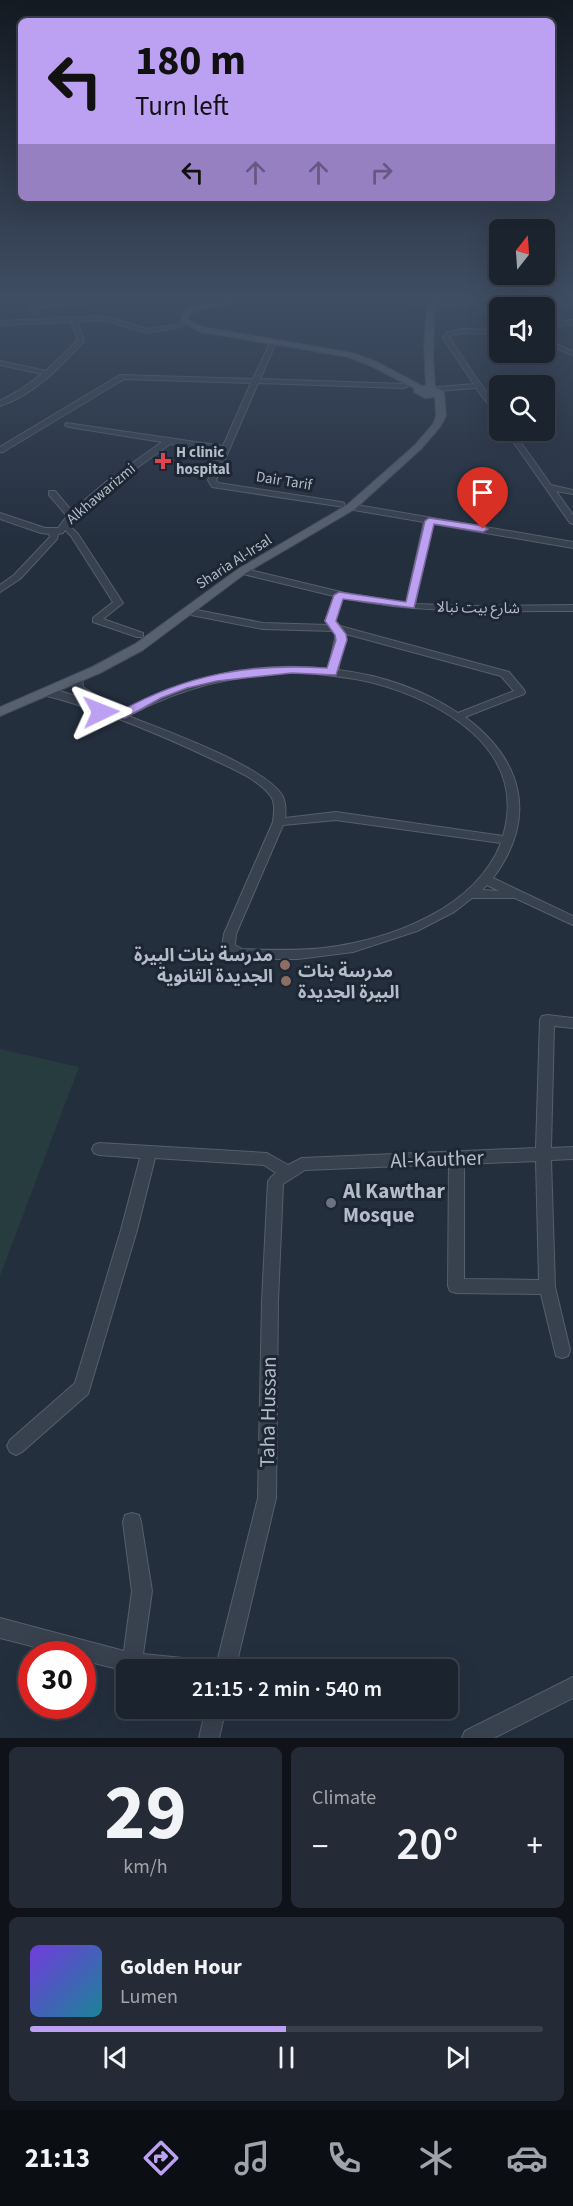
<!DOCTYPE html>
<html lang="en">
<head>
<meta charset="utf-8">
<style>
	body { margin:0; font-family:"Source Sans 3","Noto Sans Arabic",sans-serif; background:#242b36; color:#f1f3f6; height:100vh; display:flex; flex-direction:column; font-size:22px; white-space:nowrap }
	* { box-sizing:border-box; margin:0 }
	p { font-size:20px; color:#a0a4aa }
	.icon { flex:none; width:33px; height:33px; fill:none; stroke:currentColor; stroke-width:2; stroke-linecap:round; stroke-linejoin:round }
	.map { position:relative; height:1738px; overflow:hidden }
	.sheet { display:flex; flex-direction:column; gap:9px; padding:9px; background:#0f1319; flex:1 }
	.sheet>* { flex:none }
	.guide { position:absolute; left:18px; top:18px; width:537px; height:183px; border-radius:9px; box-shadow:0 6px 24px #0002,0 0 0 2px #39404a; background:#bca0f2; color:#111; overflow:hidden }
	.needle { width:39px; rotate:17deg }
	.controls { position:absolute; left:489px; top:219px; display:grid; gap:12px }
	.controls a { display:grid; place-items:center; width:66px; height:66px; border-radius:9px; background:#1b232e; box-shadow:0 6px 24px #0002,0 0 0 2px #39404a; font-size:30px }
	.speed { position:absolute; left:18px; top:1641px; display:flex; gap:12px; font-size:30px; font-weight:700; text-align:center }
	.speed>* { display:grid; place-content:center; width:78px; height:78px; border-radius:50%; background:#1b232e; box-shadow:0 6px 24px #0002,0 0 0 2px #39404a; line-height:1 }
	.speed .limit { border:9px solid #d22; background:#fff; color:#111 }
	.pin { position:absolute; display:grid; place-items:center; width:51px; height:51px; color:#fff; margin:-62px -26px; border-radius:50% 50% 50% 0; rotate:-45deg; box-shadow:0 0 6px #0007 }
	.pin .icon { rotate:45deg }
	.me { position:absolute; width:66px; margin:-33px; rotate:88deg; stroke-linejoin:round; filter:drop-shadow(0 0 4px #0008) }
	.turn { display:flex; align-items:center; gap:21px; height:126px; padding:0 18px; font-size:27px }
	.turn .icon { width:78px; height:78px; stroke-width:2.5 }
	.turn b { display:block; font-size:42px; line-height:51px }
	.lanes { display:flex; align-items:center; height:57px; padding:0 18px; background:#0003; justify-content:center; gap:30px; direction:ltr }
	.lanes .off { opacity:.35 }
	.big { font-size:45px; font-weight:600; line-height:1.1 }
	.sheet .tile { flex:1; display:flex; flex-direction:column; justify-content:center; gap:9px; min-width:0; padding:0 21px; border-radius:9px; background:#242b36 }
	.sheet .dial { align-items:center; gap:0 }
	.dial b { font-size:78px; line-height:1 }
	.song { display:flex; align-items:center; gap:18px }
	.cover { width:72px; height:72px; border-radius:9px; background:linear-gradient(135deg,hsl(260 70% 55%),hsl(190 70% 35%)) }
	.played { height:6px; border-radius:3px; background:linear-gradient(90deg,#bca0f2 50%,#39404a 50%) }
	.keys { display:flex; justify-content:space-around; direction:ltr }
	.heat { display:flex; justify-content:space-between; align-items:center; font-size:33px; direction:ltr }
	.sheet .tiles { flex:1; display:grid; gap:9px; grid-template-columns:1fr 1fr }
	.tile:last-child { grid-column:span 2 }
	.trip { position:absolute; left:116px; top:1659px; width:342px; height:60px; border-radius:9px; background:#1b232e; box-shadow:0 6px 24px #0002,0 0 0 2px #39404a; font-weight:600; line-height:60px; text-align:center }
	.dock { display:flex; height:96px; justify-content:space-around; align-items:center; background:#0b0e12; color:#a0a4aa }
	.dock .icon { width:42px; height:42px }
	.dock .on { color:#bca0f2 }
	.dock b { font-size:27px; color:#f1f3f6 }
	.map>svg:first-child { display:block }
	.green { fill:#263c3f }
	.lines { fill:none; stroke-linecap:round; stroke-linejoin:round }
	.minor-casing { stroke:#565f6c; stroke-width:2 }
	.major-casing { stroke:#414a57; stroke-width:2 }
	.minor { fill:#38414e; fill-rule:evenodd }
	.major { fill:#56606e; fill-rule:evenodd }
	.route { fill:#bca0f2; stroke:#7a689d; stroke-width:1.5 }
	.health-dot { fill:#e0444e; stroke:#1d2633; stroke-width:2 }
	.education-dot { fill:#8d6e63; stroke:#1d2633; stroke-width:2 }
	.worship-dot { fill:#6b7280; stroke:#1d2633; stroke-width:2 }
	.labels { text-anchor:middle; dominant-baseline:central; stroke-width:6; stroke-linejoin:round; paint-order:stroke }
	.far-poi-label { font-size:15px; font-weight:bold; fill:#b4bcc9; stroke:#1d2633; text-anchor:start }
	.far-street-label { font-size:15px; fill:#b4bcc9; stroke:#1d2633 }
	.poi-label { font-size:18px; font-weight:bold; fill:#b4bcc9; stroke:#1d2633; text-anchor:end }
	.near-street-label { font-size:21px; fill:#b4bcc9; stroke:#1d2633 }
	.near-poi-label { font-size:21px; font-weight:bold; fill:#b4bcc9; stroke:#1d2633; text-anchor:start }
</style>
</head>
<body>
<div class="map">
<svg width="573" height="1738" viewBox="0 0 573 1738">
	<rect width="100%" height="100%" fill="#242f3e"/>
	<path class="green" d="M0 1049 79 1067 0 1276Z"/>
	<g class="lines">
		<g class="minor-casing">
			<path id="minor" d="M21 297H28L36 305 121 297H147L38 309V314L35 316 32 314 31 307Z
				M391 297H402L434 307 460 300 508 297 460 304 431 312 428 310 429 308Z
				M573 298V302L550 311 565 321 573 320V324L544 329V325L558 323 544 314V309Z
				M103 316 147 329 181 324 184 326 147 333 103 320 77 321 84 341C61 367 33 395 0 406V401L20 390 42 374 0 365V361L46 371 78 340 71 322 0 325V321Z
				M462 329 500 330V334L462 333 451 335 449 338 500 412V420L476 388 438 391 434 389 438 387 474 384 443 338 446 333Z
				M544 339 573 351V355L544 344Z
				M272 343 275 345 260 379 404 384 408 386 404 388 258 383 216 480 218 483 341 502 344 503V507L212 487 208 480 221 451 170 444 98 496 69 525 78 534 123 603 103 619 143 633V637H137L93 622V618L113 602 71 536 65 530 63 533 58 534 57 539 20 579 0 592V585L14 575 50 537 49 534 41 533 0 519V513L45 528H58L67 516 49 495V491H55L72 511 107 481 162 442 69 427 65 425 66 423 223 446 251 383 124 379 3 452H0V447L120 375 253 379 269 345Z
				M505 430H512L551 485 573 490V494L556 491 573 515V524L570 523Z
				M351 504 573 542V548L433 524 415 604 470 606 573 605V611C495 611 419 614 343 598L335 621 340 626 509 672 524 690 525 692 524 694 465 717C523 760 538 818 493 878L573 916V925L515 898H472L454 912 417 931 353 952 298 959H239L223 950 222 947 224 934 273 822C274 813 276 803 270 795 256 778 231 768 212 759 157 733 98 708 39 694L38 692C50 683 85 700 98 705L73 688 72 678 77 675 82 678 83 687 121 711C184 678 256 660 328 669L336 634 333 631 263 629 186 614 181 611 186 608 263 623 328 625 325 621 334 596 239 573V569L242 568 345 593 406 603 424 522 348 509 347 507ZM346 634 501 676 514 691 458 713C422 689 380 675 338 670ZM292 672C318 674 344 676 370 682 441 700 529 749 503 836L336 812 285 818C286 810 286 802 282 795 262 765 164 730 128 716 185 686 229 677 292 672ZM336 820 501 843C475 909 390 940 324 948 297 951 269 950 242 949L235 945 236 934 283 825ZM487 885 499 891 482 890Z
				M547 1015 573 1018V1028L554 1026 551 1148 573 1147V1159L551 1160 555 1287 570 1350 568 1356 562 1358 556 1356 541 1294 456 1293 450 1291 448 1286 449 1164 305 1170 283 1184 278 1301 276 1498 235 1670H215L258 1498 262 1301 268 1181 271 1177 276 1173 264 1165 155 1158 137 1230 88 1394 22 1452 16 1455 10 1452 7 1446 10 1440 75 1383 121 1230 140 1158 99 1155 94 1153 92 1149 94 1145 99 1143 267 1153 288 1165 302 1158 536 1148 540 1020 542 1016ZM536 1161 539 1280 464 1279V1164Z
				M132 1513 139 1515 141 1522 152 1591 143 1654 203 1660 210 1663 213 1670H126V1671L82 1660V1654H63L0 1638V1618L124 1651 132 1591 123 1522 125 1515Z
				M573 1677V1698L494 1738H462L465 1731Z
				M206 1708H226L219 1738H199Z"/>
		</g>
		<g class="major-casing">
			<path id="major" d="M242 297H260L195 311 190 314 188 320 203 327 353 353 377 362 422 386 426 385 424 346 427 304 434 297H443L435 305 433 356 435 387 444 391 446 416 440 427 421 449 355 509 246 573 143 650 100 673 0 716V707L92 667 135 644 238 569 347 505 415 445 433 424 436 416 435 397 425 398 414 392V388L371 366 348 357 201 332 180 321 183 311 190 307Z"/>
		</g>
		<use href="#minor" class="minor"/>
		<use href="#major" class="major"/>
	</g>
	<linearGradient id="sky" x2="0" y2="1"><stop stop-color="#141a22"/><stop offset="0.55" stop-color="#3f4d63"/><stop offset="1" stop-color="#3f4d63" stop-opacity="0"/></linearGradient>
	<rect width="573" height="541" fill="url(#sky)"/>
	<path class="route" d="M429 518 483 526 488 529 483 532 434 524 414 608 343 599 336 621 346 634 347 640 336 675 292 673 217 681 187 688 161 698 125 718 101 715 95 712 101 708 119 712C187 674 250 663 327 668L336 640 335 635 325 621 334 595 339 592 406 602 425 521Z"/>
	<path class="health-dot" d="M160 452h6v6h6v6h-6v6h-6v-6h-6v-6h6z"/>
	<g class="education-dot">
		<circle cx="285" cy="965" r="6"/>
		<circle cx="286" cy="981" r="6"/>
	</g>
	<circle class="worship-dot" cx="331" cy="1203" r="6"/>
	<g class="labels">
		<g class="far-poi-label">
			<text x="176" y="452">H clinic<tspan x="176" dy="17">hospital</tspan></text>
		</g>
		<g class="far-street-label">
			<text transform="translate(284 481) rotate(9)">Dair Tarif</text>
			<text transform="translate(101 494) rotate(-40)">Alkhawarizmi</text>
			<text transform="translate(234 562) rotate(-33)">Sharia Al-Irsal</text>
			<text transform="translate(478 608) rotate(1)">شارع بيت نبالا</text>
		</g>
		<g class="poi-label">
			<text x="273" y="955">مدرسة بنات البيرة<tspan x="273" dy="21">الجديدة الثانوية</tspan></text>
			<text x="298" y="971" text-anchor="start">مدرسة بنات<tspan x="298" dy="21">البيرة الجديدة</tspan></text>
		</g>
		<g class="near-street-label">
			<text transform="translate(437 1159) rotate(-2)">Al-Kauther</text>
			<text transform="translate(268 1412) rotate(-89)">Taha Hussan</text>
		</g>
		<g class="near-poi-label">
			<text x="343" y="1191">Al Kawthar<tspan x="343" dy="24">Mosque</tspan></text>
		</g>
	</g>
</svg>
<div class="controls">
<a><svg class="needle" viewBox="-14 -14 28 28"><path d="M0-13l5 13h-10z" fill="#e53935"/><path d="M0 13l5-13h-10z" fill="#a0a4aa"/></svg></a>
<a><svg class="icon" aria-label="sound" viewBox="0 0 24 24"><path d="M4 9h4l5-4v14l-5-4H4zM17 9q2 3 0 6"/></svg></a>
<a><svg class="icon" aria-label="search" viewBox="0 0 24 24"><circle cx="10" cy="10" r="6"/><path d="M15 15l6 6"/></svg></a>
</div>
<div class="speed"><div class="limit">30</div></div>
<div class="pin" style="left:483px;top:529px;background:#d93025"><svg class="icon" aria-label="arrive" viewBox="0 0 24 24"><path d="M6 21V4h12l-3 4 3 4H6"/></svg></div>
<svg class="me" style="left:101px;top:712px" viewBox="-20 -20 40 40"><path d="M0-17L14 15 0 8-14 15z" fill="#bca0f2" stroke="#fff" stroke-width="4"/></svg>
<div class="trip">21:15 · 2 min · 540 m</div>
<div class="guide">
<div class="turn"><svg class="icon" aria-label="left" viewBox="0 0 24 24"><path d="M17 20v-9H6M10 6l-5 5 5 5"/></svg><div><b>180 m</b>Turn left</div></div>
<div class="lanes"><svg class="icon" aria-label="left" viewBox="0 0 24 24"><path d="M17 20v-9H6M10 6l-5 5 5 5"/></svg><svg class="icon off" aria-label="ahead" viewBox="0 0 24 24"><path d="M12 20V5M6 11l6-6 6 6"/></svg><svg class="icon off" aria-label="ahead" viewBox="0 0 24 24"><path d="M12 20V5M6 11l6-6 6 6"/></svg><svg class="icon off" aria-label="right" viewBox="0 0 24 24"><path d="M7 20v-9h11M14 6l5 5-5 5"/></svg></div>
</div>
</div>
<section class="sheet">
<div class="tiles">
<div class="tile dial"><b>29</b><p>km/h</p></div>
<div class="tile"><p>Climate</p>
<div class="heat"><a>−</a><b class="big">20°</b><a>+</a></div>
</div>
<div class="tile">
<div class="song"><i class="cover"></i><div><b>Golden Hour</b><p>Lumen</p></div></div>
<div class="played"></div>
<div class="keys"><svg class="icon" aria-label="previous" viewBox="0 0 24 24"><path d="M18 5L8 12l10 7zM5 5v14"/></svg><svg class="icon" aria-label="pause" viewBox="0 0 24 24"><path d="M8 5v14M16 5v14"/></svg><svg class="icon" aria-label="next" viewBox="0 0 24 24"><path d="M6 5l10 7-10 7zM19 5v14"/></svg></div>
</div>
</div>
</section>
<nav class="dock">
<b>21:13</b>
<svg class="icon on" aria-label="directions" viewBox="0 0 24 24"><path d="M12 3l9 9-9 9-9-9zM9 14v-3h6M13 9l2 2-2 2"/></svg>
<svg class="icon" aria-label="music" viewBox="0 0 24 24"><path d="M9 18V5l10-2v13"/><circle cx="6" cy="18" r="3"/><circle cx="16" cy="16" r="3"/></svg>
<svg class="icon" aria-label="phone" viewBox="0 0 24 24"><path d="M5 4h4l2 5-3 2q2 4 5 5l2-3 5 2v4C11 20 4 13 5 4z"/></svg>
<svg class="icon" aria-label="climate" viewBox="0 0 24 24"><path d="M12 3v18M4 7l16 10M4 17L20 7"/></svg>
<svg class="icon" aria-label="car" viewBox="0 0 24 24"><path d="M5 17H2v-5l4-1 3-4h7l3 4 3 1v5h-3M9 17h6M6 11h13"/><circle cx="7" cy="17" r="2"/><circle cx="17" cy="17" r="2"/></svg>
</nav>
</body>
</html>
